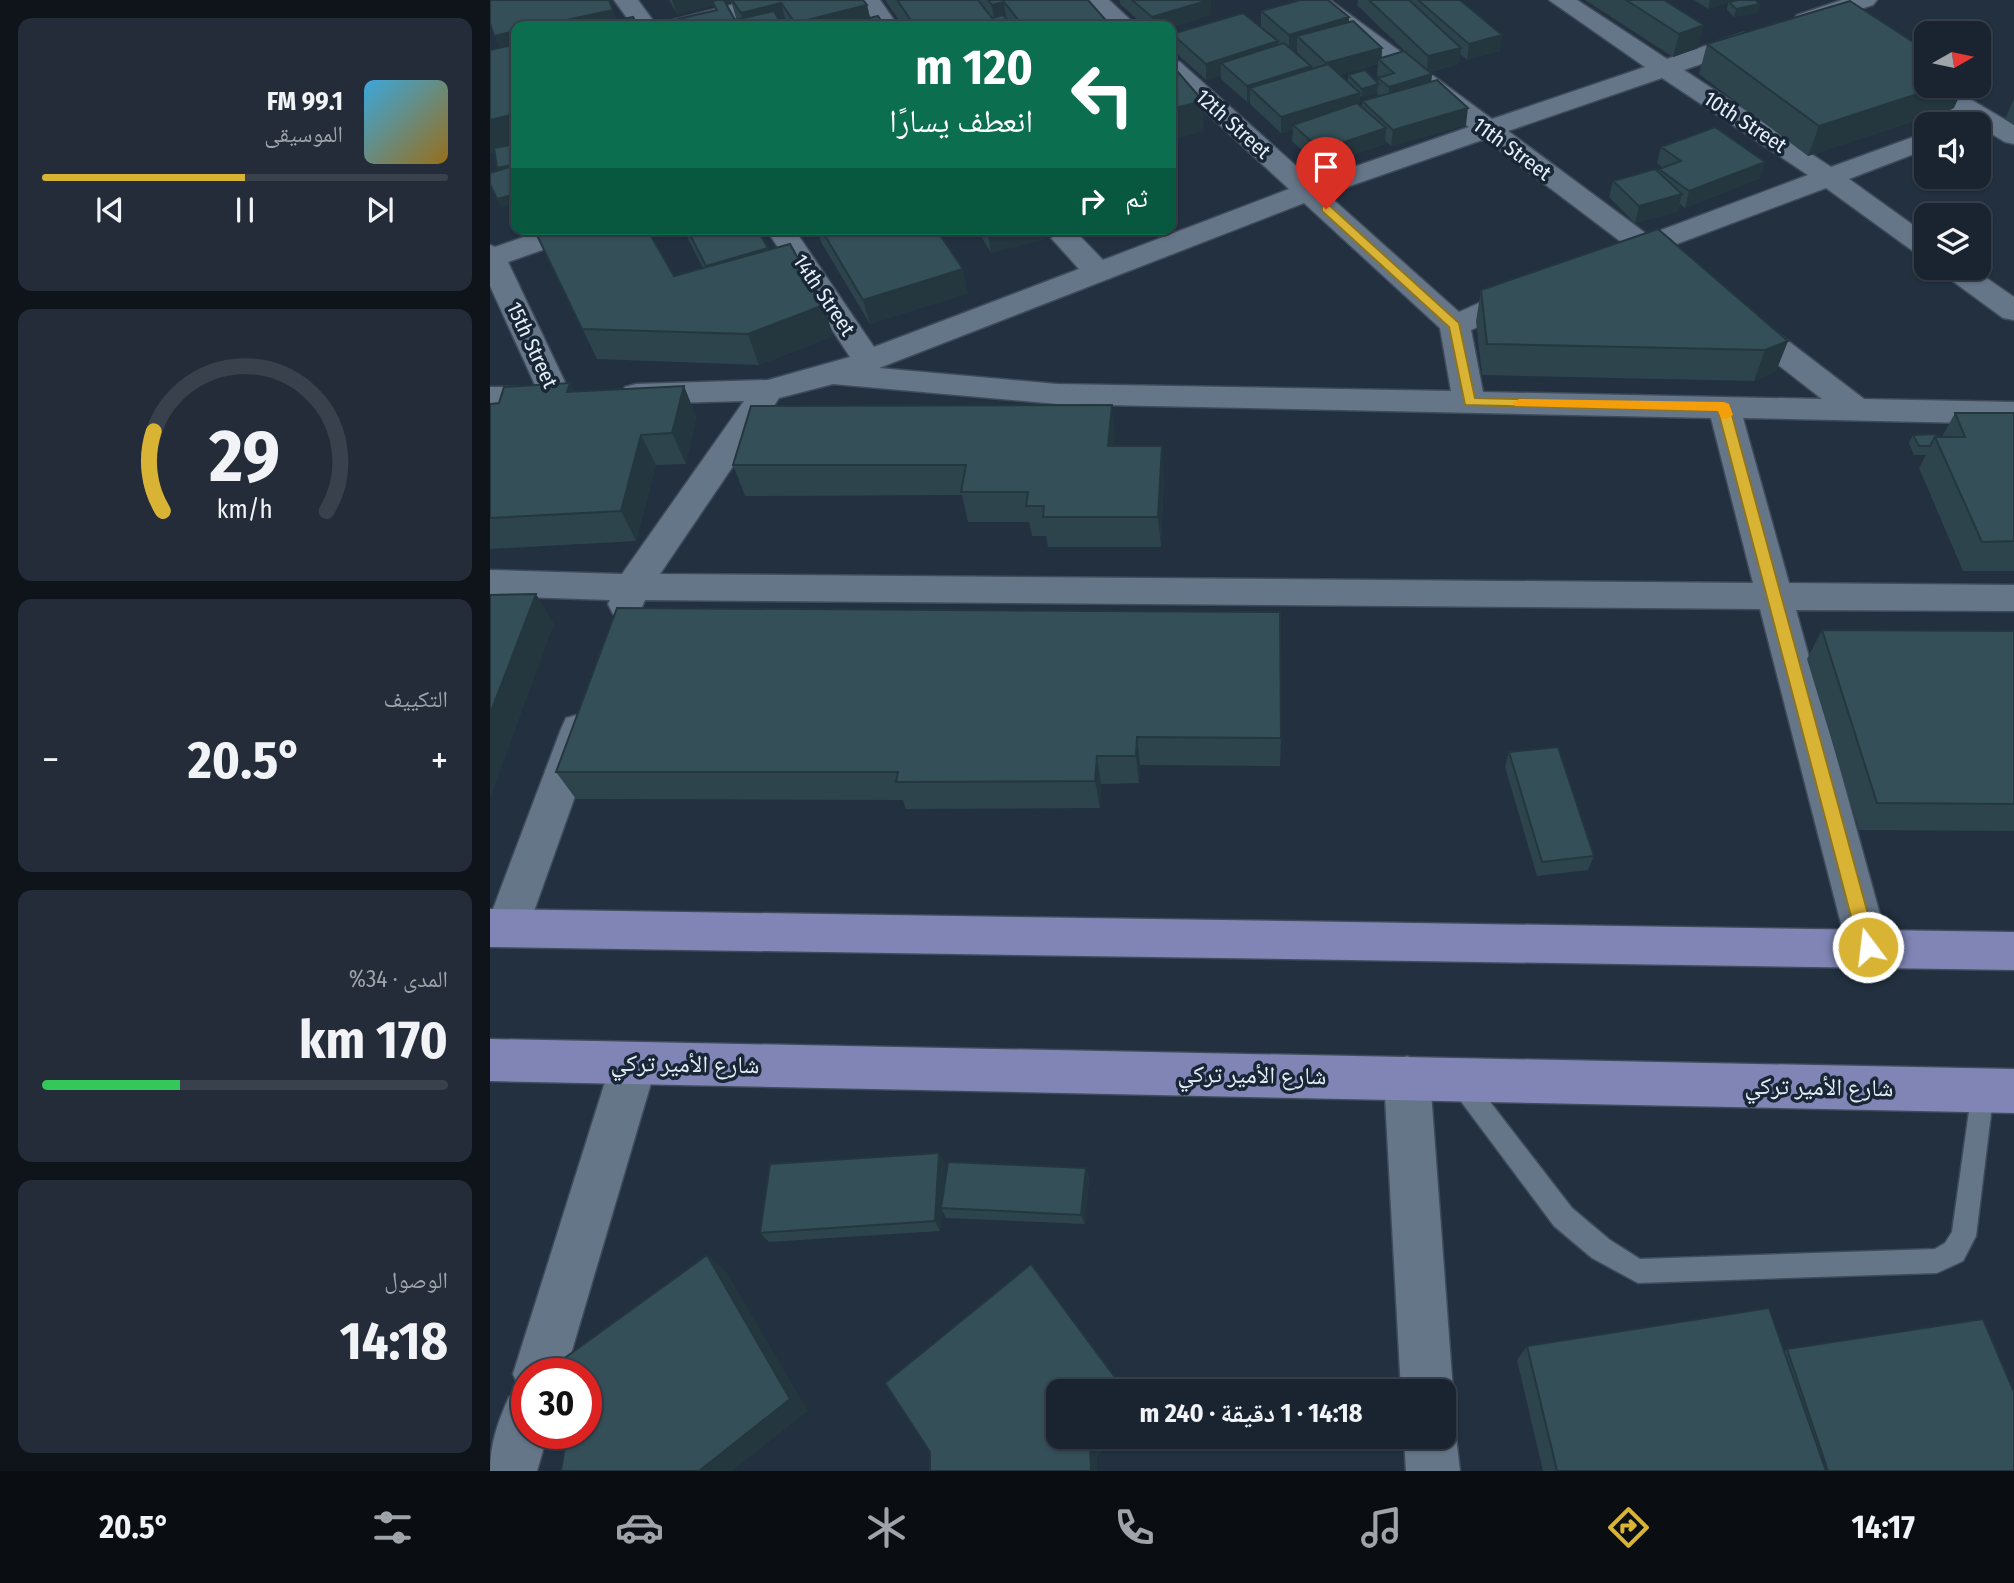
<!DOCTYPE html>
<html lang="ar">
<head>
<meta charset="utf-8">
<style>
	body { margin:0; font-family:"Fira Sans Condensed","Noto Naskh Arabic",sans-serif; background:#232c38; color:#f1f3f6; direction:rtl; height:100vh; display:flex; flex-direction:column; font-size:26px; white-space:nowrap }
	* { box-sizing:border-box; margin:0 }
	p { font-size:23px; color:#9fa4ab }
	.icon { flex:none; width:38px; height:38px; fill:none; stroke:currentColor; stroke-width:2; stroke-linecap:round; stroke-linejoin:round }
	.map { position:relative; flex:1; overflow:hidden; direction:ltr }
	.sheet { display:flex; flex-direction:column; gap:18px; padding:18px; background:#0e141a; width:490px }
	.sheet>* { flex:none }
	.hud { position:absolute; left:21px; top:21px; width:665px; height:214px; border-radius:14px; box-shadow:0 2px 5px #0004,0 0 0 2px #38414c; direction:rtl; background:#0b6e4f; color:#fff; overflow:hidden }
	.needle { width:46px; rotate:81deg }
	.buttons { position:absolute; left:1424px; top:21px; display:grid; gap:14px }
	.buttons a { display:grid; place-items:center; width:77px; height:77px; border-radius:14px; background:#1a2430; box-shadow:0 2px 5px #0004,0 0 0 2px #38414c; font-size:35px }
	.speed { position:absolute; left:21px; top:1358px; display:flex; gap:14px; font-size:35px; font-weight:700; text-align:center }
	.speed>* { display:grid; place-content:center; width:91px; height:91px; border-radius:50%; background:#1a2430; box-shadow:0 2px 5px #0004,0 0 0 2px #38414c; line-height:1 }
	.speed .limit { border:10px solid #d22; background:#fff; color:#111 }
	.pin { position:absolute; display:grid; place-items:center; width:60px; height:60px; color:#fff; margin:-72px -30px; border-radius:50% 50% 50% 0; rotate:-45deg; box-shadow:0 0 7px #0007 }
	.pin .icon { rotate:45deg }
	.me { position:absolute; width:77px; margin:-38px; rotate:345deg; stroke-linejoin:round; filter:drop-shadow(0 0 5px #0008) }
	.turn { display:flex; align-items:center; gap:24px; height:147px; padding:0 28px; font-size:32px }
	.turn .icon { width:91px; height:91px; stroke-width:2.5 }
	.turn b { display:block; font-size:49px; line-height:60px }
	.then { display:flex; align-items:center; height:66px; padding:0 28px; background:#0003; gap:14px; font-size:26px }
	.big { font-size:52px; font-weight:700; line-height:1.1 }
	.sheet .widget { flex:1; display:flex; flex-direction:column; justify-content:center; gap:10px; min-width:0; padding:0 24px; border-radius:14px; background:#232c38 }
	.sheet .dial { align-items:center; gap:0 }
	.dial svg { height:182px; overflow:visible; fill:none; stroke:#38414c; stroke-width:7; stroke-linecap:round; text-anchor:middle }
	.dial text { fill:#f1f3f6; stroke:none }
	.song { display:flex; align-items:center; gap:21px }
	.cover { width:84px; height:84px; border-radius:10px; background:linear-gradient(135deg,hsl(200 70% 55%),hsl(40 70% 35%)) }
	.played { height:7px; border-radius:4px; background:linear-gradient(90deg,#d9b334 50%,#38414c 50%) }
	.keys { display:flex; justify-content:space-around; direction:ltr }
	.heat { display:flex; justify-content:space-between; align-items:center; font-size:38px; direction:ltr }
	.charge { height:10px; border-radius:5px; background:linear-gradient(90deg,#34c759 34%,#38414c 0) }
	.trip { position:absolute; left:556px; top:1379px; width:410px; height:70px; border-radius:14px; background:#1a2430; box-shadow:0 2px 5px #0004,0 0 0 2px #38414c; font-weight:700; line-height:70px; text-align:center; direction:rtl }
	.dock { display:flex; height:112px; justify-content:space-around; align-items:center; background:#0a0e13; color:#9fa4ab }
	.dock .icon { width:49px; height:49px }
	.dock .active { color:#d9b334 }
	.dock b { font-size:32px; color:#f1f3f6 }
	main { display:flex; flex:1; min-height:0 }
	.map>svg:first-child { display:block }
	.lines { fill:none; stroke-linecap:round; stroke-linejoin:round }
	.lane-casing { stroke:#3f4b5a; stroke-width:3 }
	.street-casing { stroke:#3f4b5a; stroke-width:3 }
	.primary-casing { stroke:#3f4b5a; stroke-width:3 }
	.lane { fill:#667689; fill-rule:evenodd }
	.street { fill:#667689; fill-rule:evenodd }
	.primary { fill:#8085b6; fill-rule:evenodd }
	.wall { fill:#2d444c; fill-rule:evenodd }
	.shaded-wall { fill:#24373e }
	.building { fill:#344f58; stroke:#24373e; stroke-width:2 }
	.route { fill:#d9b334; stroke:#8d7422; stroke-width:2 }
	.slow { fill:#f59e0b }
	.labels { text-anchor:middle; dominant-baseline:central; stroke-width:7; stroke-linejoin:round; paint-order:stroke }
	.far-street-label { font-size:21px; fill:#e5effa; stroke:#182636 }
	.street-label { font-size:24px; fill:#e5effa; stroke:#182636 }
</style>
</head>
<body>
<main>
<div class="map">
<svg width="1524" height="1471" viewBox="0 0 1524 1471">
	<rect width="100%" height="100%" fill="#223040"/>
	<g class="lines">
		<g class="lane-casing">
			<path id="lane" d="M969 1069 977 1072 1082 1208 1120 1240 1150 1259 1445 1249 1455 1243 1462 1232 1482 1090 1485 1082 1493 1079 1501 1082 1504 1090 1486 1236 1473 1261 1447 1273 1148 1283 1102 1258 1064 1226 961 1088 958 1080 961 1072Z"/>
		</g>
		<g class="street-casing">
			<path id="street" d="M124 0H148L167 26H143Z
				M260 0H300L296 5 215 26H176L179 21Z
				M366 0H390L408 26H384Z
				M593 0H619L647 26H621Z
				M813 0H840L1002 119 1155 67 1059 0H1087L1177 59 1253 33H1271L1274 38 1271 43 1194 70 1341 167 1437 132V149L1359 179 1437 235V257L1427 254 1336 188 1176 248 1200 269 1195 275C1176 280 1166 268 1151 257L1134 263 1124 260 1120 254 1124 248 1134 244 995 139 837 194 969 312C992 303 1023 282 1047 289L1052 295 1047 301 981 330 993 392 1332 399 1241 328 1237 321 1241 314 1252 311 1263 314 1374 399 1524 402V424L1253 418 1299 583 1524 585V611L1306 610 1399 947 1393 961 1378 966 1363 961 1357 947 1270 609 155 600 149 614 136 617 123 614 118 604 120 600 0 596V570L132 574 254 401 146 404 135 401 130 394 135 387 146 384 278 380 360 357 276 229H304L384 347 589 269 553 229H583L613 260 799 189 681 80V60L690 62 823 181 979 127ZM1172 78 1318 175 1158 235 1018 131ZM814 203 950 328 961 391 567 384 389 368ZM343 384 567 404 1221 418 1263 583 170 574 289 398Z
				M1352 0H1387L1383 5 1315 27 1307 25 1303 20 1307 15Z
				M1437 79V86H1458L1524 125V144L1515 142 1431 91 1427 86Z
				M57 229H99L95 235 18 262 82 397 77 404 66 408 0 409V387H46L0 286V245L5 247Z
				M1449 268H1482L1524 297V320L1513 318 1453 274Z
				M90 714 104 718 109 729 38 928 32 941 17 947 2 941 0 917 71 729 76 718Z
				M144 1042 160 1048 167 1063 75 1374H37V1433H58L47 1471H0C0 1444 8 1421 19 1397L31 1392 23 1374 121 1063 128 1048Z
				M917 1056 933 1063 940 1078 963 1391 954 1410V1391H911L894 1078 901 1063Z
				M954 1416 959 1418 966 1437 970 1471H916L914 1437H954Z"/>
		</g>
		<g class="primary-casing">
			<path id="primary" d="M0 909 1524 932V970L0 947Z
				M0 1039 1524 1069V1113L0 1081Z"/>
		</g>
		<use href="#lane" class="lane"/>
		<use href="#street" class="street"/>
		<use href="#primary" class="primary"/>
	</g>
	<path class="wall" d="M179 0H373L377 5 380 18 395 26H190L188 19 225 10 224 5 187 14ZM241 1 246 18 247 19 245 20 235 3Z
		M395 0H598L621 26H413Z
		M630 0H721V15L681 26H655L630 4Z
		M868 0H970L1010 51 977 60 970 54 969 64 939 72 942 74 941 81 976 125 901 146 895 141V144L830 166 802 141 803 130 791 133 760 104V101L757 102 731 79V75L716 80 683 50 682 34 771 27V11L859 17V22L892 48V58H922L867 5ZM807 49V52L824 69 821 70 802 50ZM888 64 887 75 890 78H888V83L858 75V82L850 75ZM887 93 889 96 872 101V107L869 105 870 95 872 97Z
		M1095 0H1174L1208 48 1183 57Z
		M1204 0H1247L1270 4 1268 12 1244 17 1237 10 1238 3 1218 9Z
		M1217 44 1464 108 1318 156 1209 74Z
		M1524 99V125L1515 119Z
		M1171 147 1275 162 1270 178 1195 208 1190 204 1188 211 1145 223 1119 197 1123 181 1168 172 1169 169 1173 168 1167 163Z
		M44 229 184 276 213 268 193 229H267L278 250 343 336 269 365 107 359Z
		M327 229H446L478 293 380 324 331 242Z
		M487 229H562L563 237 501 253Z
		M991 290 1298 341 1286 371 1264 381 992 375 986 321Z
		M80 383 84 392 194 386 206 417 196 464 166 465 146 541 0 549V404L9 403Z
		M1465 413H1524V571H1473L1429 468 1436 455H1424L1419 443 1423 435 1452 437Z
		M625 436 624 446 674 477 671 547H558L556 536H542L539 522H478L472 495 255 496 243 465Z
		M127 608 791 738 790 766 650 765 649 783 611 784 610 808 416 809 413 800 86 799 66 772Z
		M1332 630 1524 631V831L1369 830 1317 659Z
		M1019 752 1104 856 1098 870 1047 876 1015 767Z
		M449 1153 455 1164 453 1195 596 1168 599 1178 595 1224 456 1218 452 1210 450 1231 279 1242 270 1233Z
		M1037 1346 1294 1351 1297 1349 1524 1471H1053L1027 1360Z"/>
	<path class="shaded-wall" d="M182 0H240L241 1 224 5 222 1 224 5 187 14Z
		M721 0V15L681 28V26H663L662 17Z
		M1220 0H1247L1218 9Z
		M514 2 517 25 505 26 502 5Z
		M291 3 297 26H255L251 13Z
		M1270 4 1268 12 1244 17 1246 9Z
		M377 5 382 26H306L305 23Z
		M123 10 130 26H49Z
		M859 17V33L807 36V49L799 51V35Z
		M1214 25 1208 48 1183 57 1189 34Z
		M26 31V57L15 59 4 36Z
		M1012 35 1010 51 977 60 979 44Z
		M788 41V57L731 63V75L716 80V64Z
		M892 48 891 62 888 59V64L835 79 836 63Z
		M971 48 969 64 937 72 938 56Z
		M821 66 820 82 760 88V101L757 102V86Z
		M942 74 940 90 898 103 899 87Z
		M888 85 887 93 872 97V89Z
		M1452 86H1474L1464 108 1318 156 1329 126Z
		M870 93 869 109 803 125V130L791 133V117Z
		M713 101 714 131 681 140V109Z
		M978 108 976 125 901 146 903 130Z
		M26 114V148L0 154V120Z
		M896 128 895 144 830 166 831 150Z
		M1275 162 1270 178 1195 208 1199 191Z
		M26 164V173L11 176 7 168Z
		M26 194V203L11 208 7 199Z
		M1192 194 1188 211 1145 223 1149 206Z
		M497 229H562L563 237 501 253Z
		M278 248 285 272 216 266Z
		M473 269 478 293 380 324 373 300Z
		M334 305 343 336 269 365 258 334Z
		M1298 341 1286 371 1264 381 1275 350Z
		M80 383 96 414 77 392Z
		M194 386 206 417 196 464 182 433Z
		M622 405 625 436 622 477 618 446Z
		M151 435 166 465 146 541 131 511Z
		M672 446 674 477 671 547 668 517Z
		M46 594 64 624 0 799V714Z
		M647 737 650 765 649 783 646 756Z
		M607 756 611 784 610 808 605 781Z
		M449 1153 455 1164 452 1208H451L452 1210 450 1231 445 1221Z
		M596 1168 599 1178 595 1224 591 1215Z
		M217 1255 236 1271 318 1411 242 1471H209Z
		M610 1437H628L607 1456V1471H601L600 1445Z"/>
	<path class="building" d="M0 0H119L123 10 49 26H26V31L4 36 0 23Z
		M227 0H234L245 20 284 11 292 26H192L188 19 227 10 222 1Z
		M242 0H373L377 5 305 23 291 3 251 13Z
		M407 0H488L502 18 513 15 522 26H425Z
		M498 0H598L621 26H533L514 2 502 5Z
		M642 0H719L662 17Z
		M810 0H838L859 17 799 35 771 11Z
		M879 0H919L971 48 938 56Z
		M928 0H970L1012 35 979 44Z
		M1136 0H1174L1214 25 1189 34Z
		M1248 0H1265L1270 4 1246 9 1239 2Z
		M1360 1 1437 51V86H1452L1329 126 1217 44Z
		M753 13 788 41 716 64 682 34Z
		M388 16 395 26H347Z
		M143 17 148 26H102Z
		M863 21 892 48 836 63 807 36Z
		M794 43 821 66 757 86 731 63Z
		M26 44V114L0 120V50Z
		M914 51 942 74 899 87 888 78 904 73 888 59Z
		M681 64 713 101 681 109Z
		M838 64 870 93 791 117 760 88Z
		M875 70 889 84 872 89 858 75Z
		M947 80 978 108 903 130 872 101Z
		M867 103 896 128 831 150 803 125Z
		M1225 127 1275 162 1199 191 1169 169 1191 161 1171 147Z
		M26 144V164L7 168 4 148Z
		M19 167 26 181V194L7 199 0 184V173Z
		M1165 169 1192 194 1149 206 1123 181Z
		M44 229H157L184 276 300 244 334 305 258 334 92 329Z
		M197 229H267L278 248 216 266Z
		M331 229H446L473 269 373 300Z
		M1168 229 1298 341 1275 350 997 344 991 290Z
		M80 383 77 392 194 386 182 433 151 435 131 511 0 518V404L9 403 14 387Z
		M622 405 618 446H672L668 517H553L554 506H536L538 492H471L476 465H243L261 406Z
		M1465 413H1524V541L1492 542 1445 437H1475Z
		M1446 434 1447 437H1445L1440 446H1429L1423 435Z
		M46 594 0 714V595Z
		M127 608 790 612 791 738 647 737 646 756H607L605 781 406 782 408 772H66Z
		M1332 630 1524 631V804L1387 803Z
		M1068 747 1104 856 1052 862 1019 752Z
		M449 1153 445 1221 270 1233 280 1164Z
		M458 1162 596 1168 591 1215 451 1208Z
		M217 1255 300 1399 209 1471H71L77 1433H96V1374H60L58 1370Z
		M541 1264 635 1391H569V1437H610L600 1445 601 1471H440V1452L395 1383Z
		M1279 1308 1336 1471H1067L1037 1346Z
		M1493 1319 1524 1392V1471H1338L1297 1349Z"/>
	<path class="route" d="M832 206H840L969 323 985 398 1239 404 1387 947 1384 953H1372L1369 947 1228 411 975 405 959 327 832 211Z"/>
	<path class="slow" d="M1029 399 1234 402 1239 404 1243 415 1236 419 1231 418 1228 411 1025 406 1023 403Z"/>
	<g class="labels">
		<g class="far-street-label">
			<text transform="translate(1255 122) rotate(33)">10th Street</text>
			<text transform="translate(743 124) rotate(42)">12th Street</text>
			<text transform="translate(1022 149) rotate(36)">11th Street</text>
			<text transform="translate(334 295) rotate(56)">14th Street</text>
			<text transform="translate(42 345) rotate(65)">15th Street</text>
		</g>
		<g class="street-label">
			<text transform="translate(195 1064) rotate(1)">شارع الأمير تركي</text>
			<text transform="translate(762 1075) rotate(1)">شارع الأمير تركي</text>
			<text transform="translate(1329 1087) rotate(1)">شارع الأمير تركي</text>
		</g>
	</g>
</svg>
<div class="buttons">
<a><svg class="needle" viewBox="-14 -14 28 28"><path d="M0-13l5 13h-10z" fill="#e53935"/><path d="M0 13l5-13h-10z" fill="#9fa4ab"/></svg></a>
<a><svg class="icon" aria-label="sound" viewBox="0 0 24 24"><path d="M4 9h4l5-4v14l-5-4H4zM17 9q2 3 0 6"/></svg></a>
<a><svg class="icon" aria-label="layers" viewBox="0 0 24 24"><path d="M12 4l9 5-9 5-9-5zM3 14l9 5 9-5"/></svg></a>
</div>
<div class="speed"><div class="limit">30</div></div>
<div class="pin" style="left:836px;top:209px;background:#d93025"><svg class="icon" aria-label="arrive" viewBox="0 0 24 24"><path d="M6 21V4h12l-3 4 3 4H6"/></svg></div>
<svg class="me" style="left:1378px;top:947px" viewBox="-20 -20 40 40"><circle r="17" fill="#d9b334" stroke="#fff" stroke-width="3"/><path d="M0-11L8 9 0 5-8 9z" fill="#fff"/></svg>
<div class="trip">14:18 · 1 دقيقة · 240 m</div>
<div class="hud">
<div class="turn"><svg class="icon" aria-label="left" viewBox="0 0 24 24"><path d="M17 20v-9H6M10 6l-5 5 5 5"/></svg><div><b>120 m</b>انعطف يسارًا</div></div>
<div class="then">ثم<svg class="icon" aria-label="right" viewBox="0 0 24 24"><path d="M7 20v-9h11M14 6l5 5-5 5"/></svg></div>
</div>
</div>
<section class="sheet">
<div class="widget">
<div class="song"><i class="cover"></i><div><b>99.1 FM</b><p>الموسيقى</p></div></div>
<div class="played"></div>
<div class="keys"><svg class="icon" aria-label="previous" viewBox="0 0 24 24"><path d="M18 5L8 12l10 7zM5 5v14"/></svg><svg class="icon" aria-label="pause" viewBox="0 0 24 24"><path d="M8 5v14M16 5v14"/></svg><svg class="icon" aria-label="next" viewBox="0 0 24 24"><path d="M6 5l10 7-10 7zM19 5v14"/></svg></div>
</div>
<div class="widget dial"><svg viewBox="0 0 100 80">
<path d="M14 69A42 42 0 1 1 86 69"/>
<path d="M14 69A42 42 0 0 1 10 34" stroke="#d9b334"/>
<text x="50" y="56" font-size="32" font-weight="700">29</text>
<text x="50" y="72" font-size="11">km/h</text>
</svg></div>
<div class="widget"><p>التكييف</p>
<div class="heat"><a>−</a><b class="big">20.5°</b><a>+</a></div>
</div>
<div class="widget"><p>المدى · 34%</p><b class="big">170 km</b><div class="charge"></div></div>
<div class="widget"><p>الوصول</p><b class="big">14:18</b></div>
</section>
</main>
<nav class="dock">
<b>14:17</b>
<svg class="icon active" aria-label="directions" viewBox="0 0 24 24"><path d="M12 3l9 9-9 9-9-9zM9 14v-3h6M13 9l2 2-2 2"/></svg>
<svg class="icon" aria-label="music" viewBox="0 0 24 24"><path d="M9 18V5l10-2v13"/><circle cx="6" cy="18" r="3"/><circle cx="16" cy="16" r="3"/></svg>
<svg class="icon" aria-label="phone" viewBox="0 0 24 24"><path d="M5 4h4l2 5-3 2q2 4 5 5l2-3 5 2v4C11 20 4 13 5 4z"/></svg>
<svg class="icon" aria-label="climate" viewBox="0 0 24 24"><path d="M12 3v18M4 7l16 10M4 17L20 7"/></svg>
<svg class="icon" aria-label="car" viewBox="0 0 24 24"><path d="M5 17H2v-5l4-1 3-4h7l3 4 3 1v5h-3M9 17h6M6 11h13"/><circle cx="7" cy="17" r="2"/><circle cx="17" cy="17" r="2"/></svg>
<svg class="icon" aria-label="filters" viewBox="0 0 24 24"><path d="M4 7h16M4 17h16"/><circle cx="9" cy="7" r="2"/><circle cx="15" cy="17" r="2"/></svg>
<b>20.5°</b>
</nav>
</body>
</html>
